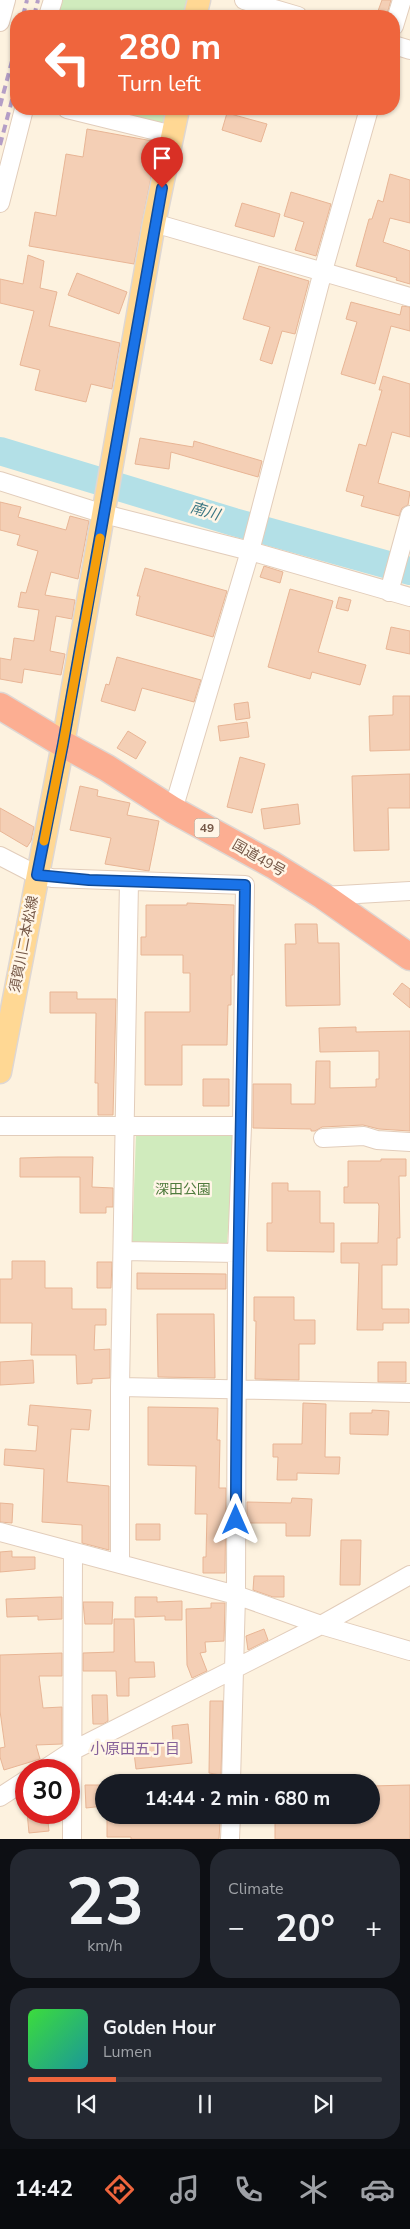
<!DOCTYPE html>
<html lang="en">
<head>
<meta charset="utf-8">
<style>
	body { margin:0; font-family:"Nunito Sans","Noto Sans JP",sans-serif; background:#242831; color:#f1f3f6; height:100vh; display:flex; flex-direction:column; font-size:19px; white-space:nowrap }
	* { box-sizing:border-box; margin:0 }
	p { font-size:16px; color:#9ea1a6 }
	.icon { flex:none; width:28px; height:28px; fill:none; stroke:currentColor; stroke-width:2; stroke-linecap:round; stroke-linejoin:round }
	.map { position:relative; height:1839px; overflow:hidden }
	.panel { display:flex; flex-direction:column; gap:10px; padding:10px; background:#0d0f14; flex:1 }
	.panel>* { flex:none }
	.guide { position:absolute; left:10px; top:10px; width:390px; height:105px; border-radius:20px; box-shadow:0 1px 4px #0004; background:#ef653d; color:#fff; overflow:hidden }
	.speed { position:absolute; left:15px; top:1759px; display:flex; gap:10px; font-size:25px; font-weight:700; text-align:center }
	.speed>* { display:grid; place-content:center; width:65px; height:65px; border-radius:50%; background:#171b24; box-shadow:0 1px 4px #0004; line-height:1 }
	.speed .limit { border:8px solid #d22; background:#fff; color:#111 }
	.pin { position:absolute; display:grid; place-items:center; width:42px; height:42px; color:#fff; margin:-51px -21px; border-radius:50% 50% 50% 0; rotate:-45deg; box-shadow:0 0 5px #0007 }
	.pin .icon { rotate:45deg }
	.me { position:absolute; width:55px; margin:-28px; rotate:0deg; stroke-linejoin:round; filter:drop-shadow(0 0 4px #0008) }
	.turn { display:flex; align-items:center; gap:18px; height:105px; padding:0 25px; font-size:22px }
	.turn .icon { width:65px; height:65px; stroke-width:2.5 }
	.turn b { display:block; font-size:35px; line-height:42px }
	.big { font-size:38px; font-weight:700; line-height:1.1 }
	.panel .widget { flex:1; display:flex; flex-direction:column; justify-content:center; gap:8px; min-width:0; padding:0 18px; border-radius:20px; background:#242831 }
	.panel .dial { align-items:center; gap:0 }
	.dial b { font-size:65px; line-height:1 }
	.song { display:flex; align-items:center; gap:15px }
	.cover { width:60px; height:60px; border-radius:8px; background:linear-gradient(135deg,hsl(120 70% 55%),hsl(180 70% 35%)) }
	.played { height:5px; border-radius:2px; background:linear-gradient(90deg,#ef653d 25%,#363941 25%) }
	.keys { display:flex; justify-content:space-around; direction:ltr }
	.heat { display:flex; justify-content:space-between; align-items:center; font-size:28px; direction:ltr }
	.panel .tiles { flex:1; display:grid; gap:10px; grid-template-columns:1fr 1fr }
	.widget:last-child { grid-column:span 2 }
	.trip { position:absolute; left:95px; top:1774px; width:285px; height:50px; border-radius:25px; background:#171b24; box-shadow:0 1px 4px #0004; font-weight:700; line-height:50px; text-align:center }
	.tabs { display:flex; height:80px; justify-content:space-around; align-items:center; background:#090b0e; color:#9ea1a6 }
	.tabs .icon { width:35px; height:35px }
	.tabs .active { color:#ef653d }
	.tabs b { font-size:22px; color:#f1f3f6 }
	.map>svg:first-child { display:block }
	.green { fill:#d0ebbd }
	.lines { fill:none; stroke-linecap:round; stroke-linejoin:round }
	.river { stroke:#b3e0e7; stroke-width:28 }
	.building { fill:#f4cfb5; stroke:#e8b595 }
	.minor-casing { stroke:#e2cdbb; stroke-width:20 }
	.major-casing { stroke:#ded7d3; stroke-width:25 }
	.highway-casing { stroke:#ded7d3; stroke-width:29 }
	.minor { stroke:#fff; stroke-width:18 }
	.major { stroke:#ffd894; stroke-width:22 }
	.highway { stroke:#fcae92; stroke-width:26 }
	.rail { stroke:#b49ec6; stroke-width:4; stroke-dasharray:8 5; stroke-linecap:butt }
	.route-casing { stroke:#114b97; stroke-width:12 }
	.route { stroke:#1a73e8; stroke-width:9 }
	.slow { stroke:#f59e0b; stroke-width:9 }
	.labels { text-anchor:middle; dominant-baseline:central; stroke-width:5; stroke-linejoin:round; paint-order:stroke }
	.shield { fill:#fff5e6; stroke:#9e8676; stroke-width:1 }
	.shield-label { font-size:12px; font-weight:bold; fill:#755746 }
	.street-label { font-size:14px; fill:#755746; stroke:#fff5e6 }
	.park-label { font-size:14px; fill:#4f7b3d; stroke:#fff5e6 }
	.water-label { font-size:15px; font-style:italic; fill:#3b7783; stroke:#fff5e6 }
	.neighbourhood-label { font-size:15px; fill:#866199; stroke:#fff5e6 }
</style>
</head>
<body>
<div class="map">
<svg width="410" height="1839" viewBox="0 0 410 1839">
	<rect width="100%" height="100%" fill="#fdf2df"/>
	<path class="green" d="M57 0H192L189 16H52Z
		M87 109H171L167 128Z
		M236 1134 227 1243 132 1244 136 1135Z"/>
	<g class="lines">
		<path class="river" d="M0 451 234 522 410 571"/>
	</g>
	<path class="building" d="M382 0H391L387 14 378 11Z
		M227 113 267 124 261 142 222 130Z
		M87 129 158 142 134 264 29 246 35 212 56 216 66 154 83 157Z
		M390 174 410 180V223L390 218 383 242 410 251V284L396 280 397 278 356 266 369 219H372L378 200 383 202Z
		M291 192 331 204 316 256 295 250 304 222 284 216Z
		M242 203 280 214 274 237 235 226Z
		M28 255 44 261 40 288 57 292 49 326 120 343 112 389 91 384 86 402 35 390 40 370 20 365 34 311 0 303V279L23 284Z
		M259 266 309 281 295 334 282 331 272 364 260 360 270 327 243 319Z
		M77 273 127 292 119 314 68 295Z
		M351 302 400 315 402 306 410 307V331L391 326 375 384 341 374 357 322 346 319Z
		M383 376 410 384V437L392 432 378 483 410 492 408 505 402 508 399 516 361 506 364 496 346 491 359 444 366 446 382 390H379Z
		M140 438 193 447 194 441 262 461 258 477 171 452 169 469 135 464Z
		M0 502 21 507 18 517 66 530 70 516 89 521 78 579 51 572 45 595 75 600 72 619 56 616 50 651 65 654 61 675 24 669 22 683 0 679V658L11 660 14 638 34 641 39 610 18 607 21 592 26 593 38 551 17 545 20 535 0 530Z
		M264 566 283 572 280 583 260 577Z
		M145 568 227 591 213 637 136 615 140 596H137Z
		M290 589 333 601 318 652 366 665 360 685 312 672 310 679 268 667Z
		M339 597 351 600 348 611 336 608Z
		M391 627 410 631V654L386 649Z
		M117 657 201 680 194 702 142 688 135 711 101 701 106 684 109 685Z
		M393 696H410V750L370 751 369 716 393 715Z
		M248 702 250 718 236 720 234 704Z
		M247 722 249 737 220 741 218 726Z
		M128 731 146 742 136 759 117 748Z
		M240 757 265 764 252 813 227 807Z
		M410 774V808H388L389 850 354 851 352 776Z
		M80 786 98 790 97 796 130 803 127 815 159 821 149 871 105 864 111 838 70 830Z
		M298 804 300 824 264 829 261 809Z
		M0 808 34 827 31 841 27 847 0 831Z
		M187 903 234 905 233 975H231V1005H228L227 1045H182V1085H145V1012H190V973H183V955H141V937H146V905H187Z
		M295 924H317L318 943H339L340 1005 286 1006 285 944H296Z
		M402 983 410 989V1008L393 994Z
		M50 992H77V999H116L113 1115H98V1083H95L96 1013H50Z
		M356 1027V1032L410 1031V1131L379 1129 363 1125 322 1127 315 1131H311V1129L253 1128V1084H291V1104H315L316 1061H330V1088L376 1087V1079H379V1051L320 1052 319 1028Z
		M203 1079H229V1106H203Z
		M58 1157H93L92 1187 113 1188V1207H106V1213H80V1177H20V1158Z
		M381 1159H406V1176H399L400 1238H397V1265H382V1309H409V1323H383V1330H357L359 1263H341V1243H378L379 1206 378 1203H344V1187H348V1161H381Z
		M272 1183H288V1191H320V1223H334V1252L267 1251V1223H272Z
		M12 1261H45V1288H72V1309H106V1325H95L94 1350 110 1349V1378L92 1379V1383L77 1384 76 1355H31L32 1323H0V1279H12Z
		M97 1262H112L111 1288H97Z
		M137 1273 226 1274V1289H137Z
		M254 1297H294V1320H315V1344H299V1380L255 1379 256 1321H254Z
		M157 1314H214L215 1378 158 1377Z
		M33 1360 34 1383 0 1385V1362Z
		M378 1362H406V1382H378Z
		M303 1403 326 1404 325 1457H340L339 1474 297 1473V1480H277L278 1457H273V1444H302Z
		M30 1405 91 1410 89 1430 71 1429 67 1482 109 1486V1550L82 1543V1525L42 1522 44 1469 4 1465 5 1449 36 1451 38 1426 28 1425Z
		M148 1407 218 1408 217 1440H220L219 1488H226L225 1573H203V1557H206L207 1514H195L196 1466 148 1465Z
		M372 1410 389 1411 388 1435 350 1434V1413H372Z
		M292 1498 312 1499 310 1536H286V1523H247V1502L291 1503Z
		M0 1503 13 1504 12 1523 0 1522Z
		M136 1524H160V1540H136Z
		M341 1540H361L360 1585H340Z
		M12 1551V1557H35V1569L0 1572V1552Z
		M254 1576H284V1597H273L253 1590Z
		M62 1597V1619L38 1620V1616L7 1617 6 1599Z
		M135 1597H157V1602L182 1601V1620H165V1616L135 1617Z
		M83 1602H113L112 1624H85Z
		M211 1603H225L224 1641 205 1642 206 1652 200 1653 207 1671 192 1678 187 1665 186 1609 211 1608Z
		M114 1619H134L135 1662H154L155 1677 129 1678V1696H117L116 1671H83V1653L114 1652Z
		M264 1629 268 1640 248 1650 246 1636Z
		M62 1653V1676H39L43 1708 62 1707V1744L36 1745 40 1759 4 1770 0 1757V1748L5 1747 0 1711V1655Z
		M92 1695H107L108 1721 103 1724H93Z
		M210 1701H223L221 1775 209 1773Z
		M188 1724 192 1763 136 1769 133 1745 173 1740 172 1726Z
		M85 1785H104V1806L86 1808Z
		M410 1785V1839H275V1815H371V1786Z
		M27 1812H47L49 1831 29 1833Z
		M107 1815H145V1823L220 1822 219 1839H131V1837H107Z"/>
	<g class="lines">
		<g class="minor-casing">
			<path id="minor" d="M244 0 298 16
				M48 16 53 0
				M0 22 6 0
				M394 26 402 0
				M394 45 410 50
				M67 109 173 135
				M0 203 24 109
				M154 223 410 297
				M0 481 104 514 250 551 410 597
				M389 592 410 515
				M173 810 250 551 323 271 369 109
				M0 856 37 875 52 878 245 885 242 1126 237 1253 236 1595 231 1782
				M323 896 410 891
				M0 1126H242
				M323 1138 364 1136 377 1140 410 1142
				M123 1251 237 1253
				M120 1387 410 1393
				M0 1532 236 1595 321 1625 410 1651
				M120 1564V1387L129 881
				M43 1770 72 1751 321 1625 410 1575
				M0 1797 26 1780
				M72 1839 73 1552
				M230 1839 231 1815"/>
		</g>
		<g class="major-casing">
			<path id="major" d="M195 16 199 0
				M0 1072 63 744 154 223 178 109"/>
		</g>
		<g class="highway-casing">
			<path id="highway" d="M0 706 63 744 107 768 173 810 273 865 323 896 410 957"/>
		</g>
		<use href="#minor" class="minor"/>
		<use href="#major" class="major"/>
		<use href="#highway" class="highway"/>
		<path class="rail" d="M23 16 27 0
			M34 16 38 0
			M0 106 16 46
			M0 145 16 85"/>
	</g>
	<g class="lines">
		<g class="route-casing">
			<path id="route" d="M162 188 63 744 37 875 89 880 245 885C242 1097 236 1308 236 1520"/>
		</g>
		<use href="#route" class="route"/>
		<path class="slow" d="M44 841 63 744 100 538"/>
	</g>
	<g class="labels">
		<rect class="shield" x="194.5" y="818.5" width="25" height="19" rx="4"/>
		<g class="shield-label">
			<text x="207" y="828">49</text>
		</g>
		<g class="street-label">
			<text transform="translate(259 858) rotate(30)">国道49号</text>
			<text transform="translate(24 944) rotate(-79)">須賀川二本松線</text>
		</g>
		<g class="park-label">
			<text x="183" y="1189">深田公園</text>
		</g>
		<g class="water-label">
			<text transform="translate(205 511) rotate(16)">南川</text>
		</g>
		<g class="neighbourhood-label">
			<text x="135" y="1749">小原田五丁目</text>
		</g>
	</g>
</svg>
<div class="speed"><div class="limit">30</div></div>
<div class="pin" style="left:162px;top:188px;background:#d93025"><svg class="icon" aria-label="arrive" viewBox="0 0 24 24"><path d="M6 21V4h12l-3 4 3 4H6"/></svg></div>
<svg class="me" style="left:236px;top:1520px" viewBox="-20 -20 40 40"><path d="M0-17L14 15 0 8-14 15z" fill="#1a73e8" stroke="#fff" stroke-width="4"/></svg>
<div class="trip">14:44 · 2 min · 680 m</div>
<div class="guide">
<div class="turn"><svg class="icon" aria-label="left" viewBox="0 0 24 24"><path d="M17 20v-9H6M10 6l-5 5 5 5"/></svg><div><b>280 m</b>Turn left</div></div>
</div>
</div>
<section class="panel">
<div class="tiles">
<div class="widget dial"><b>23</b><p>km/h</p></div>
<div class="widget"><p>Climate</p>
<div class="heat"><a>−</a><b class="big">20°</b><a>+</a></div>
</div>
<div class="widget">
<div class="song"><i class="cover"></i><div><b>Golden Hour</b><p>Lumen</p></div></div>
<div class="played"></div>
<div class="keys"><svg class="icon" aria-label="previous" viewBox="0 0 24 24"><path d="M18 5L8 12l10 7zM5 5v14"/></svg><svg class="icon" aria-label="pause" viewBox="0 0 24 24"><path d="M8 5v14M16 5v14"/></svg><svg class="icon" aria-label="next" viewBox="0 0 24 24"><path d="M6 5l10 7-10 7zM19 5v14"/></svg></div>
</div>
</div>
</section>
<nav class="tabs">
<b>14:42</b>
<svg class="icon active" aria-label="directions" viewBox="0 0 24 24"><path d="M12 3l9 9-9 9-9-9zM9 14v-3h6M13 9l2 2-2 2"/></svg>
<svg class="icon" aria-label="music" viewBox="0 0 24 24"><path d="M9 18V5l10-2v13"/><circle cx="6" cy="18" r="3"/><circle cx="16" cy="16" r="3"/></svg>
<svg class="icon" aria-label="phone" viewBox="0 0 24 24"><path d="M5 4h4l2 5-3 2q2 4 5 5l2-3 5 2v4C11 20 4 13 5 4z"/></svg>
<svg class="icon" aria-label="climate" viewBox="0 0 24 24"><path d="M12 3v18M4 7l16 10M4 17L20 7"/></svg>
<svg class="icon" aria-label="car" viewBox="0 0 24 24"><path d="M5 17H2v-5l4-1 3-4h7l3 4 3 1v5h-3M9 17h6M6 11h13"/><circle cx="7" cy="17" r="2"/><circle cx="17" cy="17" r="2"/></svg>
</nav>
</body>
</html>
